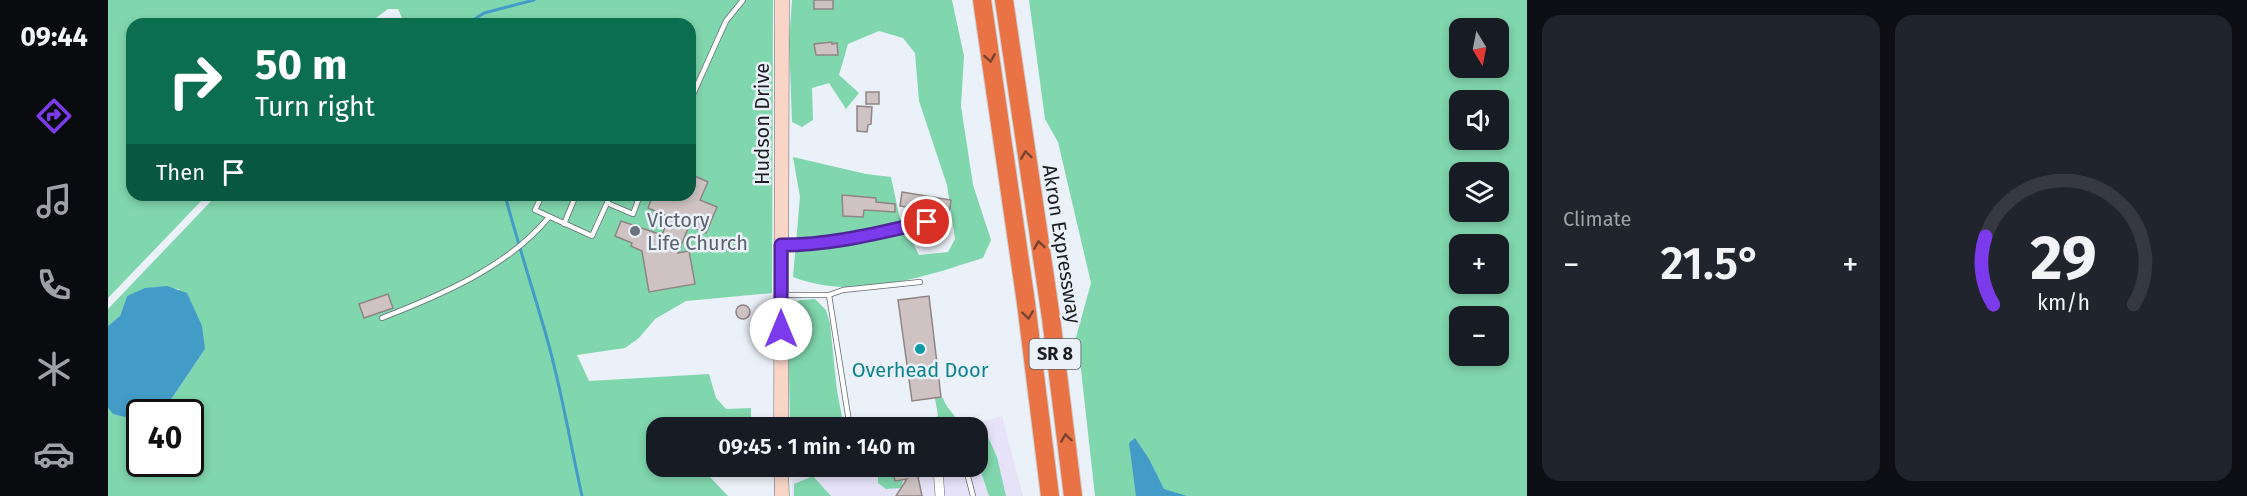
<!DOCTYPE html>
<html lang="en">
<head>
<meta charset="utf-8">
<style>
	body { margin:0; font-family:"Fira Sans",sans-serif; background:#20242c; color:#f1f3f6; height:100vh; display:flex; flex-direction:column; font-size:22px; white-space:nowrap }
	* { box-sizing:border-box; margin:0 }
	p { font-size:20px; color:#9ea1a6 }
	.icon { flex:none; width:33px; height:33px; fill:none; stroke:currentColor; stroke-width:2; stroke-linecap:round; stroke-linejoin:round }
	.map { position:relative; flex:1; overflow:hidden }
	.panel { display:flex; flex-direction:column; gap:15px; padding:15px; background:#0d0f14; width:720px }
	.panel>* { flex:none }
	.guide { position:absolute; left:18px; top:18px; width:570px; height:183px; border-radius:18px; box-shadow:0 3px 9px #0003; background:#0b6e4f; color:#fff; overflow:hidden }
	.needle { width:39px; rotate:170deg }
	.buttons { position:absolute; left:1341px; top:18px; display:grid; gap:12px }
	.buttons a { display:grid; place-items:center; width:60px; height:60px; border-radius:12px; background:#171b24; box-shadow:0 3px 9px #0003; font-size:30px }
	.speed { position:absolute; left:18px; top:399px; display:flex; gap:12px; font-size:30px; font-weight:700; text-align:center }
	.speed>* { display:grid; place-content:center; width:78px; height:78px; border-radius:50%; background:#171b24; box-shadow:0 3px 9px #0003; line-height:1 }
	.speed .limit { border:3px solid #111; border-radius:9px; background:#fff; color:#111 }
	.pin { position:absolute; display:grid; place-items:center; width:51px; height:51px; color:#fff; margin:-26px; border:3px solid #fff; border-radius:50%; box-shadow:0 2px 6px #0007 }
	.me { position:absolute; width:66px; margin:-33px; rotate:0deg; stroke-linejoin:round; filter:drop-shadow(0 0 4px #0008) }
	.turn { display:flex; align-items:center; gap:21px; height:126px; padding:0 30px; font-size:27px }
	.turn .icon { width:78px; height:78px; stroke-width:2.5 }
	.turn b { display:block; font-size:42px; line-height:51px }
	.then { display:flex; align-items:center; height:57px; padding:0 30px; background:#0003; gap:12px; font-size:22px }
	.big { font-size:45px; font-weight:600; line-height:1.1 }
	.panel .card { flex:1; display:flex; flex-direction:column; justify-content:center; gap:9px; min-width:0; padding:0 21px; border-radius:18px; background:#20242c }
	.panel .dial { align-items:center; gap:0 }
	.dial svg { height:156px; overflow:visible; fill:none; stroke:#363941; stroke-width:7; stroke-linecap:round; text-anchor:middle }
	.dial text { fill:#f1f3f6; stroke:none }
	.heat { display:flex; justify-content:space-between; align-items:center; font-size:33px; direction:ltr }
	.panel .tiles { flex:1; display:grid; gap:15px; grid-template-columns:repeat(2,1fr) }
	.trip { position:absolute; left:538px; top:417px; width:342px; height:60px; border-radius:18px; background:#171b24; box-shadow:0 3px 9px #0003; font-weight:600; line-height:60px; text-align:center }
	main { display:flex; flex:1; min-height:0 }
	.tabs { display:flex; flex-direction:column; width:108px; justify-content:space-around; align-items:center; background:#090b0e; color:#9ea1a6 }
	.tabs .icon { width:42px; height:42px }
	.tabs .selected { color:#7c3aed }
	.tabs b { font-size:27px; color:#f1f3f6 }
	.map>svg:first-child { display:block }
	.commercial { fill:#e6e3f9 }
	.green { fill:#80d6ad; fill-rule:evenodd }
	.water { fill:#429cc7 }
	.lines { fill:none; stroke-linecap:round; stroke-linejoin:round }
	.stream { stroke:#429cc7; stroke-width:3 }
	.building { fill:#cec3c2; stroke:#908584; stroke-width:1.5 }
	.lane-casing { stroke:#656b72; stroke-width:6 }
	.street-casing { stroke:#656b72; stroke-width:10 }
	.secondary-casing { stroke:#656b72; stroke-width:15 }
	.highway-casing { stroke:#cdcdce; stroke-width:20 }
	.lane { stroke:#fff; stroke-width:4.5 }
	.street { stroke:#fff; stroke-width:9 }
	.secondary { stroke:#f8d5c7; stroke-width:14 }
	.highway { stroke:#e97344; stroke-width:18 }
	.oneway { stroke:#784430 }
	.route-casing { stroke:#51269a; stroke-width:15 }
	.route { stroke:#7c3aed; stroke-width:10 }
	.worship-dot { fill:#6b7280; stroke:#eaf1f8; stroke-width:2 }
	.culture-dot { fill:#0f9aa8; stroke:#eaf1f8; stroke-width:2 }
	.labels { text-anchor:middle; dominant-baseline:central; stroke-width:5; stroke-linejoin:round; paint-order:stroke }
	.shield { fill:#eaf1f8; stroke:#595d61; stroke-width:1.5 }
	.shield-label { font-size:18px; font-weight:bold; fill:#1b1d20 }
	.street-label { font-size:20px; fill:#1b1d20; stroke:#eaf1f8 }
	.worship-label { font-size:20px; fill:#5b616d; stroke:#eaf1f8; text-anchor:start }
	.culture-label { font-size:20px; fill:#0d838f; stroke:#eaf1f8 }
</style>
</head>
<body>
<main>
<nav class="tabs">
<b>09:44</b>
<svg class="icon selected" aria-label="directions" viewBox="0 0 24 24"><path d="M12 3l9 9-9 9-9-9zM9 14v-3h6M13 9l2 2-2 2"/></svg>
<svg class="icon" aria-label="music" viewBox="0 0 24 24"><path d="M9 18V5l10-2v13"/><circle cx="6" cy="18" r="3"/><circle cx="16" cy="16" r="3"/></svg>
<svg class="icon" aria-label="phone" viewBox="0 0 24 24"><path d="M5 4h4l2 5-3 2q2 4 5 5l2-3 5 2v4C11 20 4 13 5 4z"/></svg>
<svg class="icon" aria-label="climate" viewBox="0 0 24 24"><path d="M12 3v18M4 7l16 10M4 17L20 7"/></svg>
<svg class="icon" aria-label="car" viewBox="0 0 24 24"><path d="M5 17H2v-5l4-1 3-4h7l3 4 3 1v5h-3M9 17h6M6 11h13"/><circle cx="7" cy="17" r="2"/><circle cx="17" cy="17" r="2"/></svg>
</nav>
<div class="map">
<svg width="1419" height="496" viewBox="0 0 1419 496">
	<rect width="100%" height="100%" fill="#eaf1f8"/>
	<path class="commercial" d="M894 416 915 496H684V480L728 467 870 466V428L855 427Z"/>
	<path class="green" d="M0 0H665L664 293 578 301 547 319 531 338 517 348 469 355 481 381 601 374 608 398 618 409 643 408V420H629V427L549 428V466L621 467 622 472 599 474 620 496H0V408L5 414 31 420 32 464H82V412H49L64 398 97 349 71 289 47 287 19 296 12 316 0 326V309L109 195H582V24H285L294 18 290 9H280L260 24H24V195H99L0 298Z
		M684 0H844L856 56 853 106 865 185 883 240 875 258C815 277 747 301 685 277L692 197 685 157 758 174 783 177 791 215 811 255 840 252 847 239 839 185 811 101 807 53 795 38 771 31 740 44 731 75 751 93 738 109 721 83 704 88 705 120 694 127 684 122 681 41Z
		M921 0H1419V496H987L973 370 967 341 983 283 950 142 937 119ZM1352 28H1390V68H1352ZM1352 100H1390V140H1352ZM1352 172H1390V212H1352ZM1352 244H1390V284H1352ZM1352 316H1390V356H1352Z
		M707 299 718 310 722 324 729 391 736 427H682L680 311 682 306 692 300Z
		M827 398H835C839 411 849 414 851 427L808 428 830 416Z
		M880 437 889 457 898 496H881L870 463V438Z
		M770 467H784L795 480 793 488 778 489 770 483Z
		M705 476 723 496H686V484Z"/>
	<path class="water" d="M59 286 79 293 94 326 97 349 64 398 49 412H32L31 420H28L5 414 0 408V326L12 316 19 296 37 288Z
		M1027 438 1041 459 1056 489 1079 496H1028L1021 443Z"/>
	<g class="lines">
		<path class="stream" d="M359 24 376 13 426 0
			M397 195C408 237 421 277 433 318 451 376 461 437 474 496"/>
	</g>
	<path class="building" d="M706 0H725V9H706Z
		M724 42V44L729 43 730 55H708L706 44Z
		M758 92H771V104H758Z
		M749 106 764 107 763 124 760 125 759 132 749 131Z
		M582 174 600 182 592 200 609 207 598 233 581 226 570 253 581 251 587 284 541 292 534 251 523 246 524 243 507 236 513 221 554 235 561 217 540 208 545 195H582Z
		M794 192 843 200 841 215 792 206Z
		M734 195 768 198V202L787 204V212L756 210 755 217 735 216Z
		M280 294 285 308 256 318 251 304Z
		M821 296 833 397 804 401 790 300Z
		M628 312a7 7 0 1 1 14 0a7 7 0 1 1-14 0Z
		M784 466H816L817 475 810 477 814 496H788L799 479 787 481Z"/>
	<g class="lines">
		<g class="lane-casing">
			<path id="lane" d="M582 101 618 21 635 0
				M434 195 427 210 484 236 499 203 525 214 532 195
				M499 203 502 195
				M456 224 468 195
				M675 245 756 238 819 222
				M675 295H721L742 428
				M721 295 735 290 812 282
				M274 318C333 295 400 267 441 217
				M858 469 865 496
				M675 472 705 466"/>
		</g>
		<g class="street-casing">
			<path id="street" d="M855 466 858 469
				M832 496 830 469 836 466"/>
		</g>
		<g class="secondary-casing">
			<path id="secondary" d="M673 428 674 0
				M673 466 674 496"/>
		</g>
		<g class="highway-casing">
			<path id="highway" d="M874 0 918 303 942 496
				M896 0 943 318 965 496"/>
		</g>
		<use href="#lane" class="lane"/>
		<use href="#street" class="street"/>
		<use href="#secondary" class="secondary"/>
		<use href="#highway" class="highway"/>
	</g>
	<defs><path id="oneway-chevron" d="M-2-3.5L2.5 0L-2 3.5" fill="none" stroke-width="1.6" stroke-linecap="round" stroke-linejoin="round" transform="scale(1.5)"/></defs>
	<g class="oneway">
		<use href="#oneway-chevron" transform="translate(882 58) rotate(81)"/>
		<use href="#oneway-chevron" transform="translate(918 155) rotate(-98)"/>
		<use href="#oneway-chevron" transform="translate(931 245) rotate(-99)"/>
		<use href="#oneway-chevron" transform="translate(920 315) rotate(83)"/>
		<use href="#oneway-chevron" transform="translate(958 438) rotate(-98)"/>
	</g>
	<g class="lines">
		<g class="route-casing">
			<path id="route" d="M673 329V245C724 245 770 233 819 222"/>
		</g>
		<use href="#route" class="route"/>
	</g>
	<circle class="worship-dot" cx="527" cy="231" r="6"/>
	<circle class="culture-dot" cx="812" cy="349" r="6"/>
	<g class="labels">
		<rect class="shield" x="921.5" y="339" width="51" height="30" rx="4.5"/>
		<g class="shield-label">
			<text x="947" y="354">SR 8</text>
		</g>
		<g class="street-label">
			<text transform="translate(654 124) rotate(-90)">Hudson Drive</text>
			<text transform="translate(954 244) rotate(81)">Akron Expressway</text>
		</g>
		<g class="worship-label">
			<text x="539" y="220">Victory<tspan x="539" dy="23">Life Church</tspan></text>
		</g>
		<g class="culture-label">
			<text x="812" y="370">Overhead Door</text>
		</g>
	</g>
</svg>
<div class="buttons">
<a><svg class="needle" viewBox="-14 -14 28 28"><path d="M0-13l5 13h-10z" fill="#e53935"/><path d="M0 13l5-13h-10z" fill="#9ea1a6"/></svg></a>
<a><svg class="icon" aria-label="sound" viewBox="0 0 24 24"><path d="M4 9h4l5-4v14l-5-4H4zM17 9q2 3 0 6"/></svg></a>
<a><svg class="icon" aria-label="layers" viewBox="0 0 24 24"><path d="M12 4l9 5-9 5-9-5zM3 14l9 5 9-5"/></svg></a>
<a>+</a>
<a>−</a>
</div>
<div class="speed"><div class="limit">40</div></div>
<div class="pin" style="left:819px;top:222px;background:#d93025"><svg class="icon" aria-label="arrive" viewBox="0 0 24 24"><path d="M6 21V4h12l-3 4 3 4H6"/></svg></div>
<svg class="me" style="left:673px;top:329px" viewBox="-20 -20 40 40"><circle r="19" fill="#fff"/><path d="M0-13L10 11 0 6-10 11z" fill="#7c3aed"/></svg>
<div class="trip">09:45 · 1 min · 140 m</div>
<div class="guide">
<div class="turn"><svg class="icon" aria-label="right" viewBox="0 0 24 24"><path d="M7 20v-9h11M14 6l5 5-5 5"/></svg><div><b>50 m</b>Turn right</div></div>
<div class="then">Then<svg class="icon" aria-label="arrive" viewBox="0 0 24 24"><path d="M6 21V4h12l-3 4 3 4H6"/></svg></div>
</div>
</div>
<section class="panel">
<div class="tiles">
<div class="card"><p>Climate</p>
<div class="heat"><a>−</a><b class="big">21.5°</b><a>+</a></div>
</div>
<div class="card dial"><svg viewBox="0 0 100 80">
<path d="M14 69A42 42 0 1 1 86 69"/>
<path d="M14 69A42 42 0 0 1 10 34" stroke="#7c3aed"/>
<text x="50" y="56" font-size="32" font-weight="700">29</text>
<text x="50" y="72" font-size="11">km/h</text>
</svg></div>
</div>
</section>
</main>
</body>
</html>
